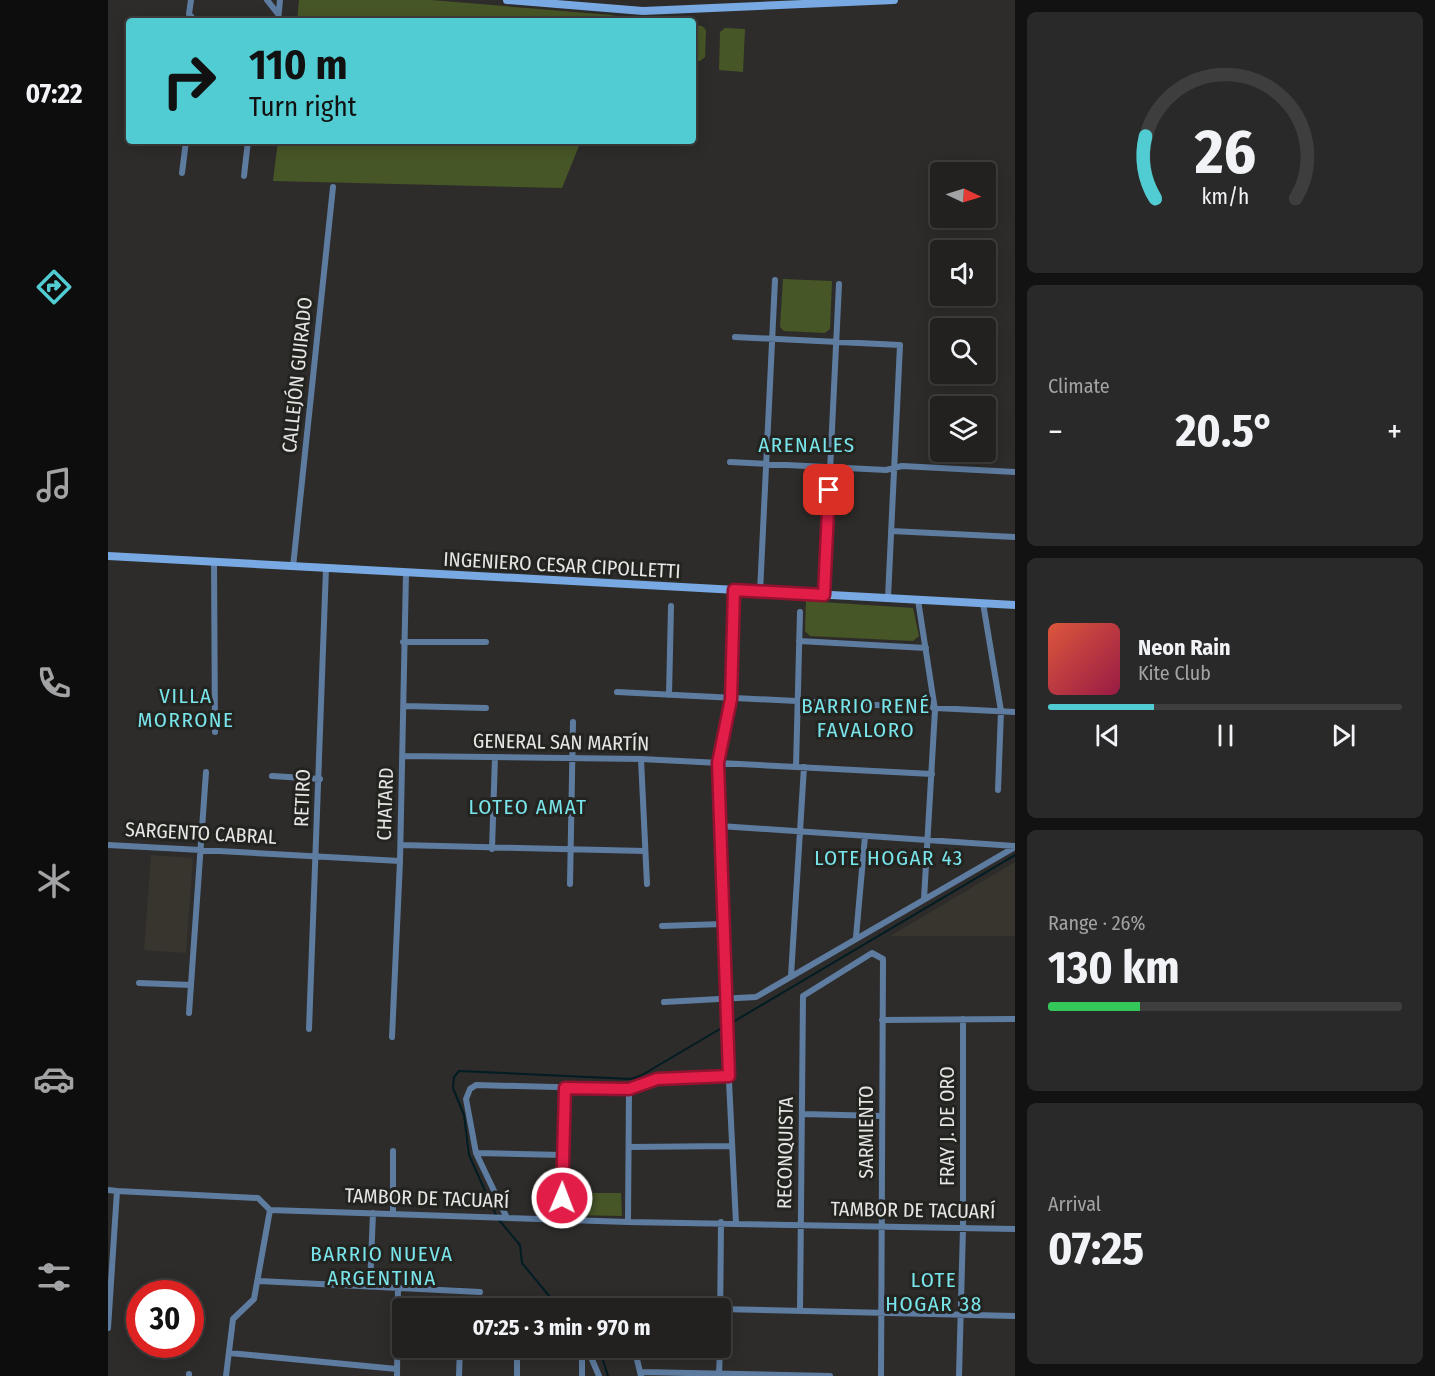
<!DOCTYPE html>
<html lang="en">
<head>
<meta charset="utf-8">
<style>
	body { margin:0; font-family:"Fira Sans Condensed",sans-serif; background:#2a2929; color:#f1f3f6; height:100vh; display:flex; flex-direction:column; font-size:22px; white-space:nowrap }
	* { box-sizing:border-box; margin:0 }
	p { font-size:20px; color:#a2a3a5 }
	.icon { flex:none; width:33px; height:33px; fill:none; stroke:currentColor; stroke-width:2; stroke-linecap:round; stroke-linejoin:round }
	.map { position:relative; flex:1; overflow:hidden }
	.drawer { display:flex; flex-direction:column; gap:12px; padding:12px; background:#131212; width:420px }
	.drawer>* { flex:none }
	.banner { position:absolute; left:18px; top:18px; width:570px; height:126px; border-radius:6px; box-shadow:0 3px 15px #0003,0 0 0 2px #3f3e3e; background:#51ccd3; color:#111; overflow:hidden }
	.needle { width:39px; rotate:94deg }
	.tools { position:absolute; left:822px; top:162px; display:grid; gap:12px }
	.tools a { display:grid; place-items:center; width:66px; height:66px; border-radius:6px; background:#222120; box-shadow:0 3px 15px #0003,0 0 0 2px #3f3e3e; font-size:30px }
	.speed { position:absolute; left:18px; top:1280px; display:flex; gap:12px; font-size:30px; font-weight:700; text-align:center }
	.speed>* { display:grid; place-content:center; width:78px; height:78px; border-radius:50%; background:#222120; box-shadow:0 3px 15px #0003,0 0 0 2px #3f3e3e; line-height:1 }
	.speed .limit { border:9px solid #d22; background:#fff; color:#111 }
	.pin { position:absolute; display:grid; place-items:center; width:51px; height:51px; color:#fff; margin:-26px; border-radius:12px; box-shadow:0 3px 9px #0006 }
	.me { position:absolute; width:66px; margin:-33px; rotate:1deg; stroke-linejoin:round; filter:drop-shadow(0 0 4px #0008) }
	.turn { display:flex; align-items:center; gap:21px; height:126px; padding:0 24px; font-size:27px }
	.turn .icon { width:78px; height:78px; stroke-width:2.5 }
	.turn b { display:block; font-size:42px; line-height:51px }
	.big { font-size:45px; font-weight:700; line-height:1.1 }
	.drawer .widget { flex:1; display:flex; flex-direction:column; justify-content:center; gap:9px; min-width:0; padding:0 21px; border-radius:9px; background:#2a2929 }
	.drawer .dial { align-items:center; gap:0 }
	.dial svg { height:156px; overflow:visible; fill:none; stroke:#3f3e3e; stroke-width:7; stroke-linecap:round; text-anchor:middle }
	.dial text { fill:#f1f3f6; stroke:none }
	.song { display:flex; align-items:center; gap:18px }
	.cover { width:72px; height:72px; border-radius:9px; background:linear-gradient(135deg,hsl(10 70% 55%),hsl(340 70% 35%)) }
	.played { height:6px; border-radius:3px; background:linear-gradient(90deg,#51ccd3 30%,#3f3e3e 30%) }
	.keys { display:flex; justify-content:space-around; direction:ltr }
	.heat { display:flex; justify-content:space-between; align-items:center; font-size:33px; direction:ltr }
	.charge { height:9px; border-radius:4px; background:linear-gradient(90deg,#34c759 26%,#3f3e3e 0) }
	.trip { position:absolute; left:284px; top:1298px; width:339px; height:60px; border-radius:6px; background:#222120; box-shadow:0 3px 15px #0003,0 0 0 2px #3f3e3e; font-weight:700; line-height:60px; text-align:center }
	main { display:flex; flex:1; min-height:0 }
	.menu { display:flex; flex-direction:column; width:108px; justify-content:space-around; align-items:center; background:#0e0d0d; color:#a2a3a5 }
	.menu .icon { width:42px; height:42px }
	.menu .on { color:#51ccd3 }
	.menu b { font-size:27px; color:#f1f3f6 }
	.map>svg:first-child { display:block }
	.built { fill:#37352d }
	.green { fill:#475626 }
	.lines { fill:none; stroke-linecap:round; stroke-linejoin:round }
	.stream { stroke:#021c23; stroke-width:2 }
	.street { stroke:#5e7ca0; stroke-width:6 }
	.secondary { stroke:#78a9e3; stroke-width:8 }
	.route-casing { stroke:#92132f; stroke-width:15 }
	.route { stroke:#e11d48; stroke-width:10 }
	.labels { text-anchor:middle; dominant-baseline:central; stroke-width:6; stroke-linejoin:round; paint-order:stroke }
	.street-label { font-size:20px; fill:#e6e6e4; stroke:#232320 }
	.neighbourhood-label { font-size:21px; letter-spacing:1.5px; fill:#79e5eb; stroke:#232320 }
</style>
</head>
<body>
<main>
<nav class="menu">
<b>07:22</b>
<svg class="icon on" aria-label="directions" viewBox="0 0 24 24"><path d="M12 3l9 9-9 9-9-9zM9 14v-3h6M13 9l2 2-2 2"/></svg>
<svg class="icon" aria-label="music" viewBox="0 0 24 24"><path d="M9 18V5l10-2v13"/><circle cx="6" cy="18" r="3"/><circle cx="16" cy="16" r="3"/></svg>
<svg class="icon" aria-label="phone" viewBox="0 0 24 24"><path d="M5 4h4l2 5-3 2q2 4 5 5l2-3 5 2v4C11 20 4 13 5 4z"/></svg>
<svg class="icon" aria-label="climate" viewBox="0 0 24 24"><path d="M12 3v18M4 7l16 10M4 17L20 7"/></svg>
<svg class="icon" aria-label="car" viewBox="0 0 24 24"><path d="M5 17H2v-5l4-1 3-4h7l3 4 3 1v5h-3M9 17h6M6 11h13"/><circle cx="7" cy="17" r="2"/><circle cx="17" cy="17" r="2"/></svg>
<svg class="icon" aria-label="filters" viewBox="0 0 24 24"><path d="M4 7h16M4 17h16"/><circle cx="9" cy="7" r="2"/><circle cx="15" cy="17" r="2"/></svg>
</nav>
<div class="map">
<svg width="907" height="1376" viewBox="0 0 907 1376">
	<rect width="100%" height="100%" fill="#2d2c2a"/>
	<path class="built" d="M43 855 85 858 78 953 36 950Z
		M907 862V936H782Z"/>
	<path class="green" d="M191 0H323L503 15 534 21H189Z
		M585 25 594 26 598 30 597 57 592 61 585 60Z
		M617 28 637 29 635 72 611 70 612 32Z
		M170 141H473L454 188 165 181Z
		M675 279 724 281 722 329 717 333 676 331 672 327Z
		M698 601 805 608 811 636 805 641 702 636 697 631Z
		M464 1193H513L514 1216 468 1215 465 1210Z"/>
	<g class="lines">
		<path class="stream" d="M625 1022 907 855
			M388 1215 361 1155 356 1115 345 1088 346 1077 351 1071 523 1079 534 1075 612 1029
			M391 1220 412 1245 414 1263 451 1308
			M491 1347 500 1376"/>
		<path class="street" d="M83 0 81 14 87 21
			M159 0 170 14
			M170 21 172 0
			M74 173 78 141
			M136 176 140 141
			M627 337 792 345 780 598
			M622 462 778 470 794 466 907 472
			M783 531 907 537
			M106 562 107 732
			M185 567 225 187
			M626 590 623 699 610 763 617 1000 628 1223
			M652 592 667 280
			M716 595 731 284
			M810 600 827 710 816 899
			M875 603 893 711 890 790
			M691 641 818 648
			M295 642H378
			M509 692 907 712
			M561 695 563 606
			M297 706 378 708
			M295 756 533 759 824 774
			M533 759 539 884
			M688 767 692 612
			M164 776 212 779
			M612 826 907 846
			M0 845 292 861
			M293 845 537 851
			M384 849 387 757
			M462 884 465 722
			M554 926 615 924
			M748 937 757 836
			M683 976 696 767
			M31 983 83 985
			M556 1002 648 997 907 847
			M81 1013 98 772
			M774 1020 907 1019
			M201 1029 218 568
			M284 1037 292 861 298 573
			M694 1114 774 1116
			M521 1147 624 1146
			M285 1151V1214
			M368 1153 455 1155
			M0 1190 9 1191 0 1328
			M9 1191 150 1198 162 1210
			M162 1210 520 1222 907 1229
			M399 1218 368 1153 358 1099 362 1089 368 1085 521 1089 549 1079 621 1076
			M454 1219 457 1088
			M520 1222 521 1089
			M151 1281 372 1292
			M262 1287 265 1213
			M612 1309 907 1316
			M692 1311 695 996 764 953 775 959 773 1376
			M612 1329 613 1222
			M526 1347 533 1376
			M121 1353 289 1369
			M474 1354 483 1357 491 1376
			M532 1372 722 1376
			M81 1376V1374
			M118 1376 125 1319 146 1299 162 1210
			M289 1376 290 1288
			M351 1376 352 1347
			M409 1376V1347
			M474 1376V1347
			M611 1376 612 1347
			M851 1376 855 1228V1019"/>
		<path class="secondary" d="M399 0 535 11 786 0
			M0 556 907 605"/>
	</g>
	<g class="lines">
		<g class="route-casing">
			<path id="route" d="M454 1198 457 1088 521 1089 549 1079 621 1076 610 763 623 699 626 590 716 595 721 490"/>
		</g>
		<use href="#route" class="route"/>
	</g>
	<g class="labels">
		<g class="street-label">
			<text transform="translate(189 375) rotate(-84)">CALLEJÓN GUIRADO</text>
			<text transform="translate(454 565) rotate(3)">INGENIERO CESAR CIPOLLETTI</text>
			<text transform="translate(453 742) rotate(1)">GENERAL SAN MARTÍN</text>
			<text transform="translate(194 798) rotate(-88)">RETIRO</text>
			<text transform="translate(277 804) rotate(-88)">CHATARD</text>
			<text transform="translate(93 833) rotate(3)">SARGENTO CABRAL</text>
			<text transform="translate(839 1126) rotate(-90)">FRAY J. DE ORO</text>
			<text transform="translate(758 1132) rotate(-90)">SARMIENTO</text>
			<text transform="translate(677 1153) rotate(-89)">RECONQUISTA</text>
			<text transform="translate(319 1198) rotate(2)">TAMBOR DE TACUARÍ</text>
			<text transform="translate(805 1210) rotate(1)">TAMBOR DE TACUARÍ</text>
		</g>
		<g class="neighbourhood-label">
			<text x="699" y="445">ARENALES</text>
			<text x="78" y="696">VILLA<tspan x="78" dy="24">MORRONE</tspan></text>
			<text x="758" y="706">BARRIO RENÉ<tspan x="758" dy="24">FAVALORO</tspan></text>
			<text x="420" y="807">LOTEO AMAT</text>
			<text x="781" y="858">LOTE HOGAR 43</text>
			<text x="274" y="1254">BARRIO NUEVA<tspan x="274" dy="24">ARGENTINA</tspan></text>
			<text x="826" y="1280">LOTE<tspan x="826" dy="24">HOGAR 38</tspan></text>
		</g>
	</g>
</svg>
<div class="tools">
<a><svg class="needle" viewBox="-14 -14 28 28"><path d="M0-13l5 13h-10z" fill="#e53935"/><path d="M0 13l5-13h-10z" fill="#a2a3a5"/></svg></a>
<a><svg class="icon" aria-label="sound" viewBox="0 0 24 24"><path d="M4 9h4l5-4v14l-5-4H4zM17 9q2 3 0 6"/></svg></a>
<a><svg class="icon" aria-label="search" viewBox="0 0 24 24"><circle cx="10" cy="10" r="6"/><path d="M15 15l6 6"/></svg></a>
<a><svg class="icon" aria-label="layers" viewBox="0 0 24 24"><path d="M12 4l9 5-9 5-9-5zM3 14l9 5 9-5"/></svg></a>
</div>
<div class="speed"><div class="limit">30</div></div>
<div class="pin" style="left:721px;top:490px;background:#d93025"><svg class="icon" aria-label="arrive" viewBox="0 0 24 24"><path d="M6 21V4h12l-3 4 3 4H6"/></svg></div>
<svg class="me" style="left:454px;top:1198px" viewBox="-20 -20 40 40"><circle r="17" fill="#e11d48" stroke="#fff" stroke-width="3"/><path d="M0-11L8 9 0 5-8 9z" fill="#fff"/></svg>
<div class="trip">07:25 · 3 min · 970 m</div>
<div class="banner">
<div class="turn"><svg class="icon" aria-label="right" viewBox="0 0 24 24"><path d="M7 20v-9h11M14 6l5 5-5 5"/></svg><div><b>110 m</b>Turn right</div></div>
</div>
</div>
<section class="drawer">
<div class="widget dial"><svg viewBox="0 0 100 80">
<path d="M14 69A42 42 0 1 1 86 69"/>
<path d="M14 69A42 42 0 0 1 9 37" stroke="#51ccd3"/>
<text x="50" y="56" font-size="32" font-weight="700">26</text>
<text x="50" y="72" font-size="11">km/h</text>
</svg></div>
<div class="widget"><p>Climate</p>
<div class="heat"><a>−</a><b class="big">20.5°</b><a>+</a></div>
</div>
<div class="widget">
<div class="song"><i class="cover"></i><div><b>Neon Rain</b><p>Kite Club</p></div></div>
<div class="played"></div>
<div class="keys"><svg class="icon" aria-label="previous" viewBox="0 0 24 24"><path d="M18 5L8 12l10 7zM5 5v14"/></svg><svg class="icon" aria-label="pause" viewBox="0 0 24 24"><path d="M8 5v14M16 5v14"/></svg><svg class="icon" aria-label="next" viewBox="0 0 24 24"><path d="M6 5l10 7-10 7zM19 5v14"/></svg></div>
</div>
<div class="widget"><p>Range · 26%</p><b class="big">130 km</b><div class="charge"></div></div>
<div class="widget"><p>Arrival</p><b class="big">07:25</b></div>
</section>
</main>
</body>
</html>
